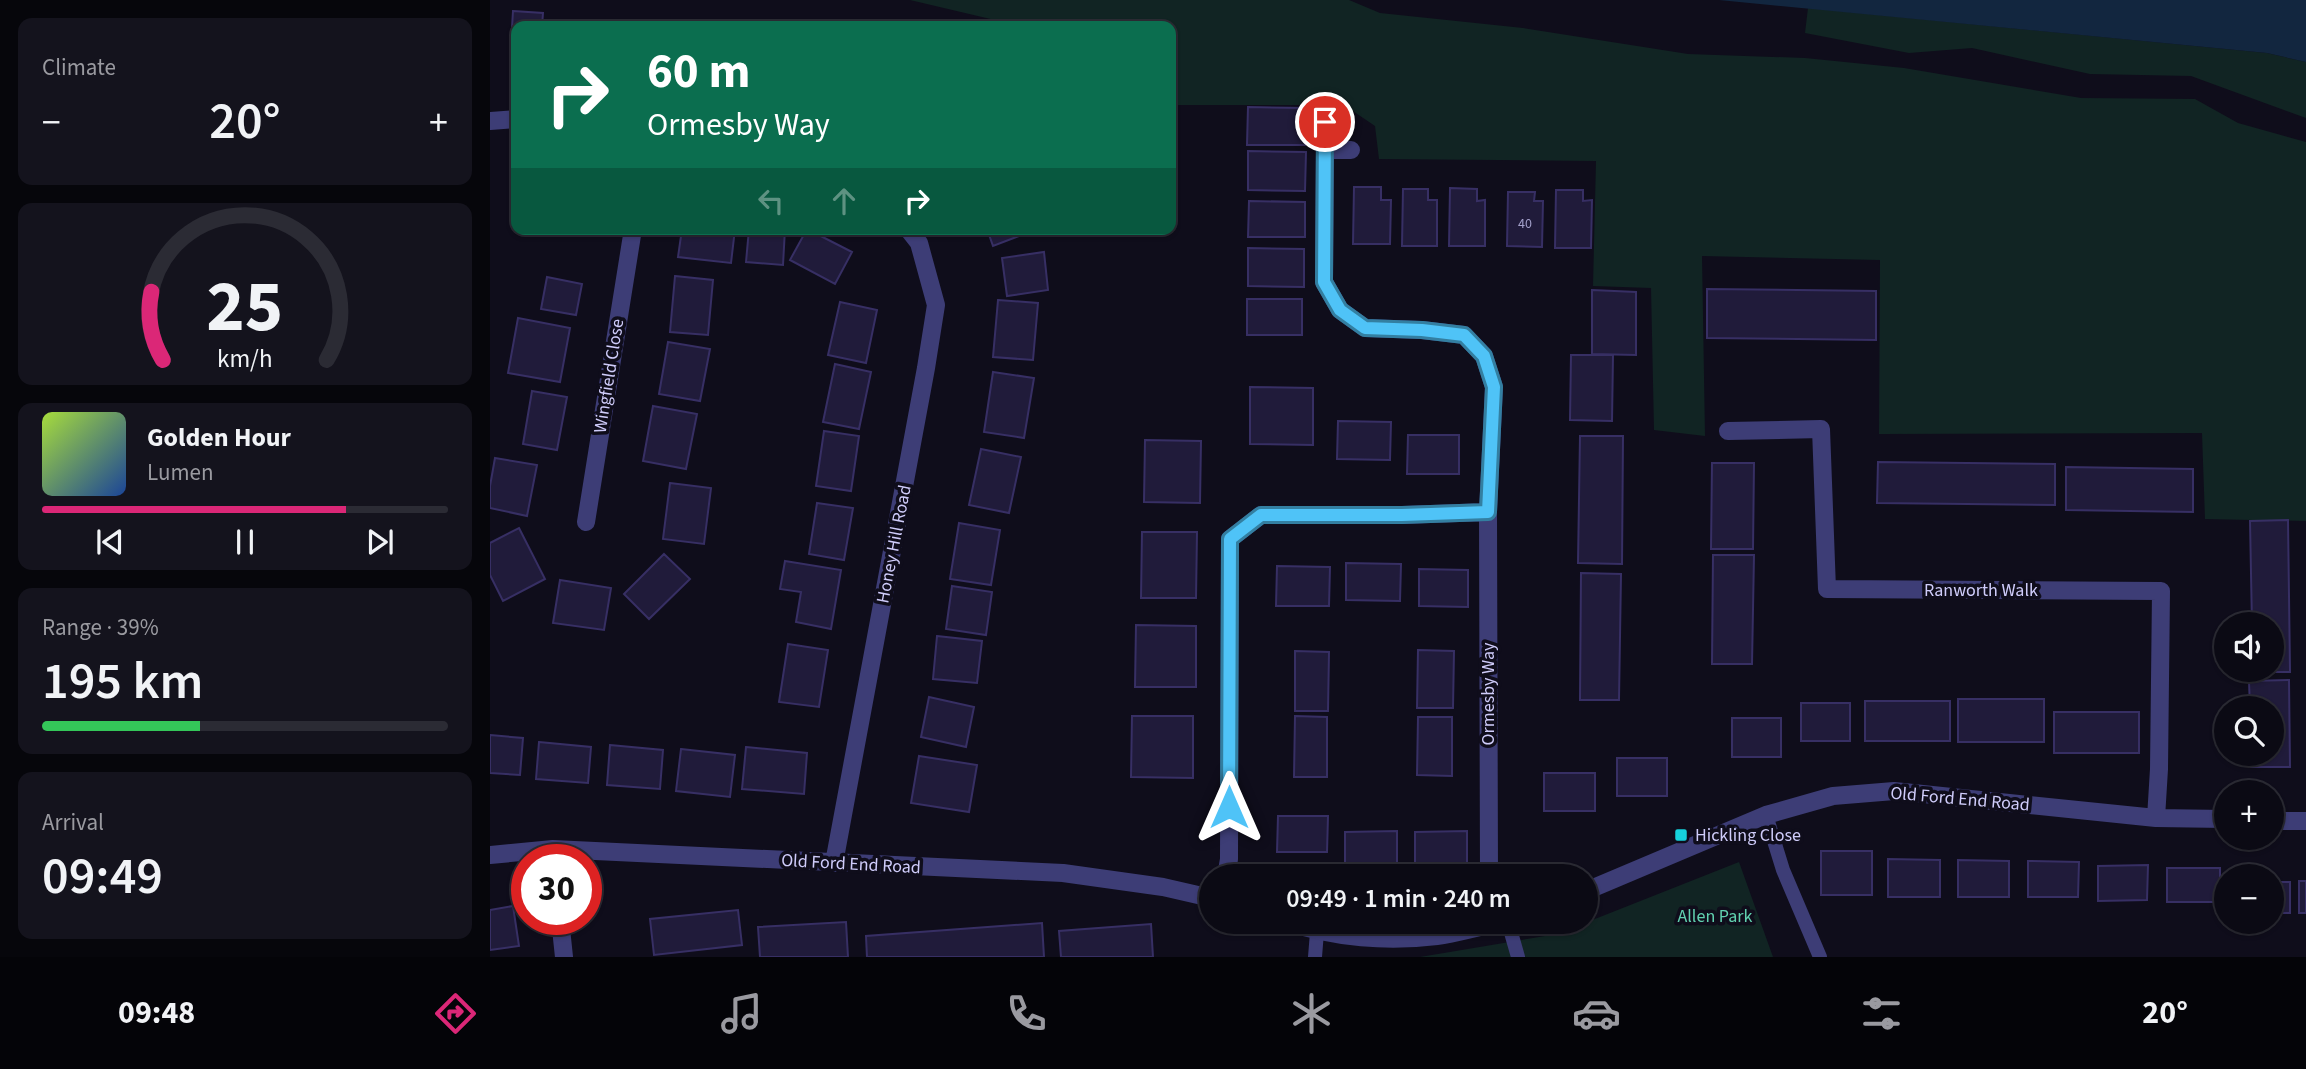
<!DOCTYPE html>
<html lang="en">
<head>
<meta charset="utf-8">
<style>
	body { margin:0; font-family:"Source Sans 3",sans-serif; background:#14131d; color:#f1f3f6; height:100vh; display:flex; flex-direction:column; font-size:26px; white-space:nowrap }
	* { box-sizing:border-box; margin:0 }
	p { font-size:23px; color:#9a9aa0 }
	.icon { flex:none; width:38px; height:38px; fill:none; stroke:currentColor; stroke-width:2; stroke-linecap:round; stroke-linejoin:round }
	.map { position:relative; flex:1; overflow:hidden }
	.drawer { display:flex; flex-direction:column; gap:18px; padding:18px; background:#06060b; width:490px }
	.drawer>* { flex:none }
	.hud { position:absolute; left:21px; top:21px; width:665px; height:214px; border-radius:14px; box-shadow:0 2px 5px #0004,0 0 0 2px #2b2b34; background:#0b6e4f; color:#fff; overflow:hidden }
	.controls { position:absolute; left:1724px; top:612px; display:grid; gap:14px }
	.controls a { display:grid; place-items:center; width:70px; height:70px; border-radius:50%; background:#0b0a14; box-shadow:0 2px 5px #0004,0 0 0 2px #2b2b34; font-size:35px }
	.speed { position:absolute; left:21px; top:844px; display:flex; gap:14px; font-size:35px; font-weight:700; text-align:center }
	.speed>* { display:grid; place-content:center; width:91px; height:91px; border-radius:50%; background:#0b0a14; box-shadow:0 2px 5px #0004,0 0 0 2px #2b2b34; line-height:1 }
	.speed .limit { border:10px solid #d22; background:#fff; color:#111 }
	.pin { position:absolute; display:grid; place-items:center; width:60px; height:60px; color:#fff; margin:-30px; border:4px solid #fff; border-radius:50%; box-shadow:0 2px 7px #0007 }
	.me { position:absolute; width:77px; margin:-38px; rotate:0deg; stroke-linejoin:round; filter:drop-shadow(0 0 5px #0008) }
	.turn { display:flex; align-items:center; gap:24px; height:147px; padding:0 21px; font-size:32px }
	.turn .icon { width:91px; height:91px; stroke-width:2.5 }
	.turn b { display:block; font-size:49px; line-height:60px }
	.lanes { display:flex; align-items:center; height:66px; padding:0 21px; background:#0003; justify-content:center; gap:35px; direction:ltr }
	.lanes .off { opacity:.35 }
	.big { font-size:52px; font-weight:600; line-height:1.1 }
	.drawer .widget { flex:1; display:flex; flex-direction:column; justify-content:center; gap:10px; min-width:0; padding:0 24px; border-radius:14px; background:#14131d }
	.drawer .dial { align-items:center; gap:0 }
	.dial svg { height:182px; overflow:visible; fill:none; stroke:#2b2b34; stroke-width:7; stroke-linecap:round; text-anchor:middle }
	.dial text { fill:#f1f3f6; stroke:none }
	.song { display:flex; align-items:center; gap:21px }
	.cover { width:84px; height:84px; border-radius:10px; background:linear-gradient(135deg,hsl(80 70% 55%),hsl(220 70% 35%)) }
	.played { height:7px; border-radius:4px; background:linear-gradient(90deg,#db2777 75%,#2b2b34 75%) }
	.keys { display:flex; justify-content:space-around; direction:ltr }
	.heat { display:flex; justify-content:space-between; align-items:center; font-size:38px; direction:ltr }
	.charge { height:10px; border-radius:5px; background:linear-gradient(90deg,#34c759 39%,#2b2b34 0) }
	.trip { position:absolute; left:709px; top:864px; width:399px; height:70px; border-radius:35px; background:#0b0a14; box-shadow:0 2px 5px #0004,0 0 0 2px #2b2b34; font-weight:600; line-height:70px; text-align:center }
	.menu { display:flex; height:112px; justify-content:space-around; align-items:center; background:#040408; color:#9a9aa0 }
	.menu .icon { width:49px; height:49px }
	.menu .selected { color:#db2777 }
	.menu b { font-size:32px; color:#f1f3f6 }
	main { display:flex; flex:1; min-height:0 }
	.map>svg:first-child { display:block }
	.green { fill:#112423 }
	.water { fill:#12263f }
	.building { fill:#201b3a; stroke:#372f64; stroke-width:2 }
	.lines { fill:none; stroke-linecap:round; stroke-linejoin:round }
	.lane { stroke:#3d3d76; stroke-width:14 }
	.street { stroke:#3d3d76; stroke-width:18 }
	.route-casing { stroke:#337fa1; stroke-width:18 }
	.route { stroke:#4fc3f7; stroke-width:12 }
	.poi-dot { fill:#16d2dc; stroke:#0f0d1b; stroke-width:2.5 }
	.labels { text-anchor:middle; dominant-baseline:central; stroke-width:7; stroke-linejoin:round; paint-order:stroke }
	.number-label { font-size:14px; fill:#a3a0ca }
	.street-label { font-size:18px; fill:#cfccfa; stroke:#0f0d1b }
	.poi-label { font-size:18px; fill:#cfccfa; stroke:#0f0d1b; text-anchor:start }
	.park-label { font-size:18px; fill:#61d1b0; stroke:#0f0d1b }
</style>
</head>
<body>
<main>
<section class="drawer">
<div class="widget"><p>Climate</p>
<div class="heat"><a>−</a><b class="big">20°</b><a>+</a></div>
</div>
<div class="widget dial"><svg viewBox="0 0 100 80">
<path d="M14 69A42 42 0 1 1 86 69"/>
<path d="M14 69A42 42 0 0 1 9 39" stroke="#db2777"/>
<text x="50" y="56" font-size="32" font-weight="700">25</text>
<text x="50" y="72" font-size="11">km/h</text>
</svg></div>
<div class="widget">
<div class="song"><i class="cover"></i><div><b>Golden Hour</b><p>Lumen</p></div></div>
<div class="played"></div>
<div class="keys"><svg class="icon" aria-label="previous" viewBox="0 0 24 24"><path d="M18 5L8 12l10 7zM5 5v14"/></svg><svg class="icon" aria-label="pause" viewBox="0 0 24 24"><path d="M8 5v14M16 5v14"/></svg><svg class="icon" aria-label="next" viewBox="0 0 24 24"><path d="M6 5l10 7-10 7zM19 5v14"/></svg></div>
</div>
<div class="widget"><p>Range · 39%</p><b class="big">195 km</b><div class="charge"></div></div>
<div class="widget"><p>Arrival</p><b class="big">09:49</b></div>
</section>
<div class="map">
<svg width="1816" height="957" viewBox="0 0 1816 957">
	<rect width="100%" height="100%" fill="#0f0d1b"/>
	<path class="green" d="M420 0H859L890 13 1033 28 1198 54 1315 58 1414 68 1591 98 1705 99 1748 123 1816 142V521L1715 519 1712 433 1389 434 1390 260 1212 256 1215 436 1164 430 1161 288 1103 286 1106 161 889 159 885 126 854 105H681V26H530Z
		M1318 8 1777 53 1816 62V118L1701 76 1600 74 1482 48 1419 53 1315 33Z
		M1249 862 1283 957H930L1067 934Z"/>
	<path class="water" d="M1229 0H1816V62L1777 53Z"/>
	<path class="building" d="M23 11 53 13 52 26H26V62L20 61Z
		M758 107 815 108V145H757Z
		M758 151 816 152 815 191 758 190Z
		M864 187H891V200H901L900 244H863Z
		M960 188 987 189V201L995 200V246H959Z
		M913 189H938V200H947V246H912Z
		M1066 190H1093V201L1102 200 1101 248H1065Z
		M1018 192H1045L1044 201H1053L1052 247 1017 246Z
		M759 201 815 202V237H758Z
		M192 229H245L241 263 188 257Z
		M259 229H295L293 265 256 262Z
		M317 229 362 252 345 284 300 260Z
		M497 229H547L503 246Z
		M758 248 814 249V287L758 286Z
		M554 252 558 290 517 296 512 258Z
		M185 276 223 280 218 335 180 332Z
		M57 277 92 284 86 315 51 309Z
		M1217 289 1386 291V340L1217 338Z
		M1102 290 1146 292V355L1102 354Z
		M757 299H812V335H757Z
		M508 300 548 303 543 360 503 357Z
		M350 302 387 310 376 363 338 355Z
		M28 318 80 328 70 382 18 373Z
		M178 342 220 349 210 401 169 394Z
		M1081 355H1123L1122 421 1080 420Z
		M345 364 381 372 369 429 333 422Z
		M503 372 544 378 534 438 494 432Z
		M760 387 823 388V445L760 444Z
		M42 391 77 397 67 450 33 444Z
		M163 406 207 414 196 469 153 461Z
		M848 421 901 422 900 460 847 459Z
		M334 431 369 436 361 491 326 486Z
		M918 435H969V474H917Z
		M1090 436H1133L1132 564 1088 563Z
		M655 440 711 441 710 503 654 502Z
		M491 449 531 457 519 513 479 505Z
		M5 458 47 465 37 516 0 508V486Z
		M1388 462 1565 464V505L1387 503Z
		M1222 463H1264L1263 549H1221Z
		M1576 467 1703 469V512L1576 510Z
		M180 483 221 488 214 544 173 539Z
		M327 503 363 508 354 560 319 554Z
		M1798 520 1800 672H1763L1762 670H1782V625H1762L1760 521Z
		M469 523 510 530 501 585 460 579Z
		M29 528 55 579 13 601 0 575V543Z
		M652 532H707L706 598H651Z
		M174 554 200 579 159 619 134 594Z
		M1223 555H1264L1262 664H1222Z
		M295 561 351 570 341 629 306 622 311 592 290 589Z
		M856 563 911 564 910 601 856 600Z
		M787 566 840 567 839 606H786Z
		M929 569 978 570V607L929 606Z
		M1091 573 1131 574 1129 700H1090Z
		M70 580 121 588 114 630 63 623Z
		M462 586 502 592 496 635 456 629Z
		M646 625 706 626V687H645Z
		M447 636 492 641 487 683 443 679Z
		M298 644 338 650 329 707 289 702Z
		M928 650 964 651 963 708H927Z
		M805 651 839 652 838 711H805Z
		M1799 680 1800 767H1761L1760 754H1782V709H1760L1759 681Z
		M439 697 484 707 476 747 431 737Z
		M1468 699H1554V742H1468Z
		M1375 701H1460V741H1375Z
		M1311 703H1360V741H1311Z
		M1564 712H1649V753H1564Z
		M642 716H703V778L641 777Z
		M805 716 837 717V777H804Z
		M928 717H962V776L927 775Z
		M1242 718H1291V757H1242Z
		M0 735 33 738 30 775 0 773Z
		M49 742 101 747 98 783 46 779Z
		M120 745 173 750 170 789 117 785Z
		M256 747 317 753 314 794 252 789Z
		M191 749 245 755 240 797 186 791Z
		M429 756 487 765 479 812 421 803Z
		M1127 758H1177V796H1127Z
		M1054 773H1105V811H1054Z
		M788 816H838L837 852H787Z
		M907 831V869H855V832Z
		M977 831V870H925V832Z
		M1331 851H1382V895H1331Z
		M1398 859 1450 860V897H1398Z
		M1468 860 1519 861V897H1468Z
		M1538 861 1589 862 1588 897H1538Z
		M1658 865 1657 900 1608 901V866Z
		M1677 868H1730V902H1677Z
		M1809 881H1816V913H1809Z
		M1782 882H1800V913H1782Z
		M23 906 29 946 0 950V910Z
		M248 910 252 945 164 955 160 919Z
		M356 922 358 957H270L268 927Z
		M552 923 554 957H377L376 936Z
		M661 924 663 957H571L569 931Z"/>
	<g class="lines">
		<path class="lane" d="M1276 815 1293 870 1330 957
			M1018 922 1028 957
			M825 957 827 932"/>
		<path class="street" d="M0 121 26 119
			M835 150V122
			M861 150H835L834 282 850 310 875 328 932 330 974 335 994 356 1004 387 998 512 999 877
			M1238 431 1331 429 1337 589 1671 591 1669 769 1666 818
			M96 522 143 229
			M1782 821H1816
			M0 855 63 849 573 873 673 887 721 898
			M344 863 436 368 446 305 429 243 418 229
			M736 877 739 859 740 539 771 515H912L998 512
			M1096 891 1276 815 1343 796 1404 791 1666 818 1736 819
			M70 919 74 957
			M798 922C844 938 898 942 947 936 970 933 992 925 1016 922"/>
	</g>
	<g class="lines">
		<g class="route-casing">
			<path id="route" d="M739 807 740 539 771 515H912L998 512 1004 387 994 356 974 335 932 330 875 328 850 310 834 282 835 122"/>
		</g>
		<use href="#route" class="route"/>
	</g>
	<rect class="poi-dot" x="1184" y="828" width="14" height="14" rx="3.5"/>
	<g class="labels">
		<g class="number-label">
			<text x="1035" y="224">40</text>
		</g>
		<g class="street-label">
			<text transform="translate(119 376) rotate(-81)">Wingfield Close</text>
			<text transform="translate(404 544) rotate(-79)">Honey Hill Road</text>
			<text x="1491" y="590">Ranworth Walk</text>
			<text transform="translate(998 694) rotate(-90)">Ormesby Way</text>
			<text transform="translate(1470 799) rotate(5)">Old Ford End Road</text>
			<text transform="translate(361 864) rotate(3)">Old Ford End Road</text>
		</g>
		<g class="poi-label">
			<text x="1205" y="835">Hickling Close</text>
		</g>
		<g class="park-label">
			<text x="1225" y="916">Allen Park</text>
		</g>
	</g>
</svg>
<div class="controls">
<a><svg class="icon" aria-label="sound" viewBox="0 0 24 24"><path d="M4 9h4l5-4v14l-5-4H4zM17 9q2 3 0 6"/></svg></a>
<a><svg class="icon" aria-label="search" viewBox="0 0 24 24"><circle cx="10" cy="10" r="6"/><path d="M15 15l6 6"/></svg></a>
<a>+</a>
<a>−</a>
</div>
<div class="speed"><div class="limit">30</div></div>
<div class="pin" style="left:835px;top:122px;background:#d93025"><svg class="icon" aria-label="arrive" viewBox="0 0 24 24"><path d="M6 21V4h12l-3 4 3 4H6"/></svg></div>
<svg class="me" style="left:739px;top:807px" viewBox="-20 -20 40 40"><path d="M0-17L14 15 0 8-14 15z" fill="#4fc3f7" stroke="#fff" stroke-width="4"/></svg>
<div class="trip">09:49 · 1 min · 240 m</div>
<div class="hud">
<div class="turn"><svg class="icon" aria-label="right" viewBox="0 0 24 24"><path d="M7 20v-9h11M14 6l5 5-5 5"/></svg><div><b>60 m</b>Ormesby Way</div></div>
<div class="lanes"><svg class="icon off" aria-label="left" viewBox="0 0 24 24"><path d="M17 20v-9H6M10 6l-5 5 5 5"/></svg><svg class="icon off" aria-label="ahead" viewBox="0 0 24 24"><path d="M12 20V5M6 11l6-6 6 6"/></svg><svg class="icon" aria-label="right" viewBox="0 0 24 24"><path d="M7 20v-9h11M14 6l5 5-5 5"/></svg></div>
</div>
</div>
</main>
<nav class="menu">
<b>09:48</b>
<svg class="icon selected" aria-label="directions" viewBox="0 0 24 24"><path d="M12 3l9 9-9 9-9-9zM9 14v-3h6M13 9l2 2-2 2"/></svg>
<svg class="icon" aria-label="music" viewBox="0 0 24 24"><path d="M9 18V5l10-2v13"/><circle cx="6" cy="18" r="3"/><circle cx="16" cy="16" r="3"/></svg>
<svg class="icon" aria-label="phone" viewBox="0 0 24 24"><path d="M5 4h4l2 5-3 2q2 4 5 5l2-3 5 2v4C11 20 4 13 5 4z"/></svg>
<svg class="icon" aria-label="climate" viewBox="0 0 24 24"><path d="M12 3v18M4 7l16 10M4 17L20 7"/></svg>
<svg class="icon" aria-label="car" viewBox="0 0 24 24"><path d="M5 17H2v-5l4-1 3-4h7l3 4 3 1v5h-3M9 17h6M6 11h13"/><circle cx="7" cy="17" r="2"/><circle cx="17" cy="17" r="2"/></svg>
<svg class="icon" aria-label="filters" viewBox="0 0 24 24"><path d="M4 7h16M4 17h16"/><circle cx="9" cy="7" r="2"/><circle cx="15" cy="17" r="2"/></svg>
<b>20°</b>
</nav>
</body>
</html>
